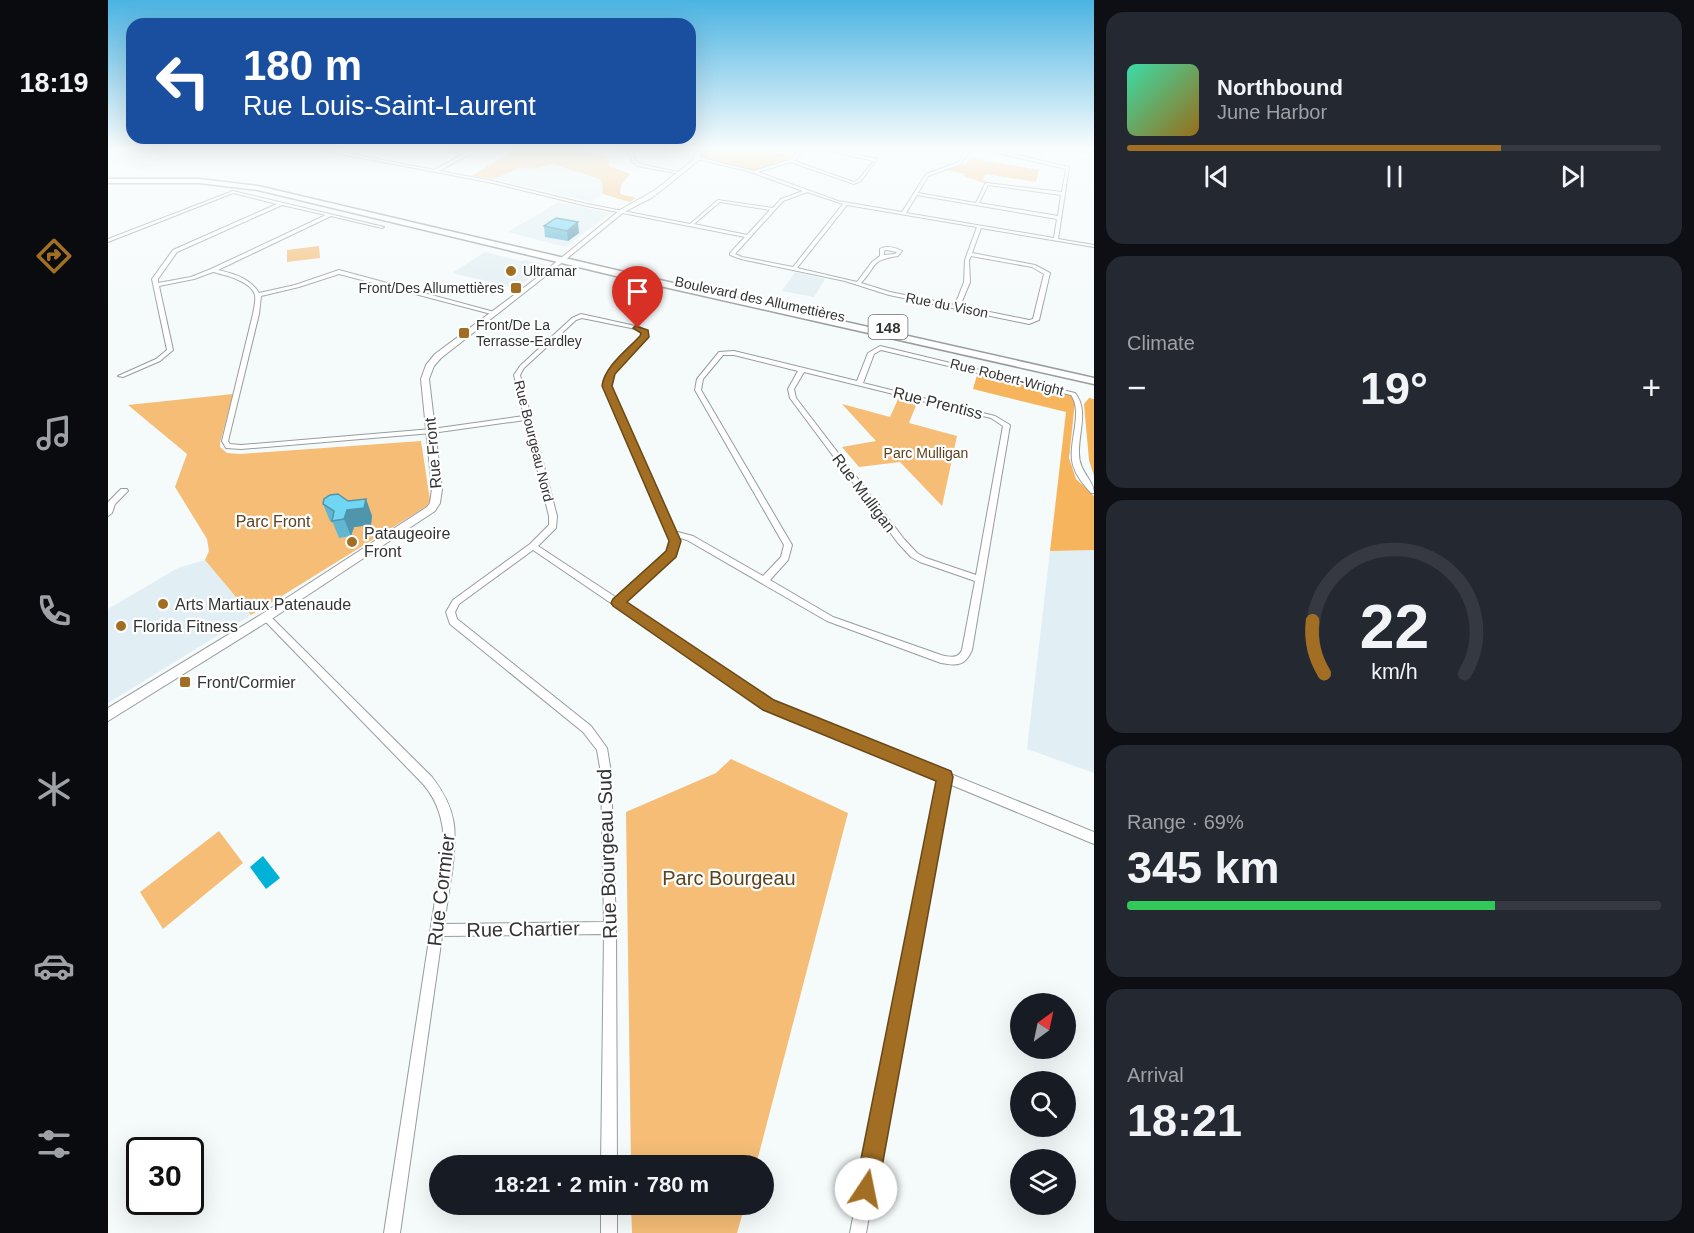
<!DOCTYPE html>
<html lang="en">
<head>
<meta charset="utf-8">
<style>
	body { margin:0; font-family:Arial,sans-serif; background:#242831; color:#f1f3f6; height:100vh; display:flex; flex-direction:column; font-size:22px; white-space:nowrap }
	* { box-sizing:border-box; margin:0 }
	p { font-size:20px; color:#9ea1a6 }
	.icon { flex:none; width:33px; height:33px; fill:none; stroke:currentColor; stroke-width:2; stroke-linecap:round; stroke-linejoin:round }
	.map { position:relative; flex:1; overflow:hidden }
	.panel { display:flex; flex-direction:column; gap:12px; padding:12px; background:#0d0f14; width:600px }
	.panel>* { flex:none }
	.top-card { position:absolute; left:18px; top:18px; width:570px; height:126px; border-radius:18px; box-shadow:0 6px 24px #0002; background:#1a4fa0; color:#fff; overflow:hidden }
	.needle { width:39px; rotate:33deg }
	.fabs { position:absolute; left:902px; top:993px; display:grid; gap:12px }
	.fabs a { display:grid; place-items:center; width:66px; height:66px; border-radius:50%; background:#171b24; box-shadow:0 6px 24px #0002; font-size:30px }
	.speed { position:absolute; left:18px; top:1137px; display:flex; gap:12px; font-size:30px; font-weight:700; text-align:center }
	.speed>* { display:grid; place-content:center; width:78px; height:78px; border-radius:50%; background:#171b24; box-shadow:0 6px 24px #0002; line-height:1 }
	.speed .limit { border:3px solid #111; border-radius:9px; background:#fff; color:#111 }
	.pin { position:absolute; display:grid; place-items:center; width:51px; height:51px; color:#fff; margin:-62px -26px; border-radius:50% 50% 50% 0; rotate:-45deg; box-shadow:0 0 6px #0007 }
	.pin .icon { rotate:45deg }
	.me { position:absolute; width:66px; margin:-33px; rotate:11deg; stroke-linejoin:round; filter:drop-shadow(0 0 4px #0008) }
	.turn { display:flex; align-items:center; gap:21px; height:126px; padding:0 18px; font-size:27px }
	.turn .icon { width:78px; height:78px; stroke-width:2.5 }
	.turn b { display:block; font-size:42px; line-height:51px }
	.big { font-size:45px; font-weight:600; line-height:1.1 }
	.panel .card { flex:1; display:flex; flex-direction:column; justify-content:center; gap:9px; min-width:0; padding:0 21px; border-radius:18px; background:#242831 }
	.panel .dial { align-items:center; gap:0 }
	.dial svg { height:156px; overflow:visible; fill:none; stroke:#363941; stroke-width:7; stroke-linecap:round; text-anchor:middle }
	.dial text { fill:#f1f3f6; stroke:none }
	.song { display:flex; align-items:center; gap:18px }
	.cover { width:72px; height:72px; border-radius:9px; background:linear-gradient(135deg,hsl(160 70% 55%),hsl(40 70% 35%)) }
	.played { height:6px; border-radius:3px; background:linear-gradient(90deg,#a16e24 70%,#363941 70%) }
	.keys { display:flex; justify-content:space-around; direction:ltr }
	.heat { display:flex; justify-content:space-between; align-items:center; font-size:33px; direction:ltr }
	.charge { height:9px; border-radius:4px; background:linear-gradient(90deg,#34c759 69%,#363941 0) }
	.trip { position:absolute; left:321px; top:1155px; width:345px; height:60px; border-radius:30px; background:#171b24; box-shadow:0 6px 24px #0002; font-weight:600; line-height:60px; text-align:center }
	main { display:flex; flex:1; min-height:0 }
	.dock { display:flex; flex-direction:column; width:108px; justify-content:space-around; align-items:center; background:#090b0e; color:#9ea1a6 }
	.dock .icon { width:42px; height:42px }
	.dock .current { color:#a16e24 }
	.dock b { font-size:27px; color:#f1f3f6 }
	.map>svg:first-child { display:block }
	.built { fill:#e1eef3 }
	.green { fill:#f5bd76 }
	.forest { fill:#f6b45d }
	.water { fill:#01b2d8 }
	.lines { fill:none; stroke-linecap:round; stroke-linejoin:round }
	.street-casing { stroke:#979c9e; stroke-width:2 }
	.secondary-casing { stroke:#979c9e; stroke-width:2 }
	.highway-casing { stroke:#979c9e; stroke-width:3 }
	.street { fill:#fff; fill-rule:evenodd }
	.secondary { fill:#fff; fill-rule:evenodd }
	.highway { fill:#fff; fill-rule:evenodd }
	.wall { fill:#61b7d2 }
	.shaded-wall { fill:#4f95ab }
	.building { fill:#71d5f4; stroke:#4f95ab; stroke-width:1.5 }
	.route { fill:#a16e24; stroke:#694817; stroke-width:1.5 }
	.poi-dot { fill:#a16e24; stroke:#fff; stroke-width:2 }
	.labels { text-anchor:middle; dominant-baseline:central; stroke-width:4.5; stroke-linejoin:round; paint-order:stroke }
	.far-poi-label { font-size:14px; fill:#333535; stroke:#fff; text-anchor:start }
	.far-street-label { font-size:14px; fill:#333535; stroke:#fff }
	.far-park-label { font-size:14px; fill:#5d421e; stroke:#fff }
	.shield { fill:#fff; stroke:#707272; stroke-width:1.5 }
	.shield-label { font-size:15px; font-weight:bold; fill:#333535 }
	.street-label { font-size:16px; fill:#333535; stroke:#fff }
	.park-label { font-size:16px; fill:#5d421e; stroke:#fff }
	.poi-label { font-size:16px; fill:#333535; stroke:#fff; text-anchor:start }
	.near-street-label { font-size:20px; fill:#333535; stroke:#fff }
	.near-park-label { font-size:20px; fill:#5d421e; stroke:#fff }
</style>
</head>
<body>
<main>
<nav class="dock">
<b>18:19</b>
<svg class="icon current" aria-label="directions" viewBox="0 0 24 24"><path d="M12 3l9 9-9 9-9-9zM9 14v-3h6M13 9l2 2-2 2"/></svg>
<svg class="icon" aria-label="music" viewBox="0 0 24 24"><path d="M9 18V5l10-2v13"/><circle cx="6" cy="18" r="3"/><circle cx="16" cy="16" r="3"/></svg>
<svg class="icon" aria-label="phone" viewBox="0 0 24 24"><path d="M5 4h4l2 5-3 2q2 4 5 5l2-3 5 2v4C11 20 4 13 5 4z"/></svg>
<svg class="icon" aria-label="climate" viewBox="0 0 24 24"><path d="M12 3v18M4 7l16 10M4 17L20 7"/></svg>
<svg class="icon" aria-label="car" viewBox="0 0 24 24"><path d="M5 17H2v-5l4-1 3-4h7l3 4 3 1v5h-3M9 17h6M6 11h13"/><circle cx="7" cy="17" r="2"/><circle cx="17" cy="17" r="2"/></svg>
<svg class="icon" aria-label="filters" viewBox="0 0 24 24"><path d="M4 7h16M4 17h16"/><circle cx="9" cy="7" r="2"/><circle cx="15" cy="17" r="2"/></svg>
</nav>
<div class="map">
<svg width="986" height="1233" viewBox="0 0 986 1233">
	<rect width="100%" height="100%" fill="#f5fafb"/>
	<path class="built" d="M0 150H64L33 160 46 165 31 169 0 160Z
		M445 164 489 178 494 181 495 194 483 202 386 179 413 166 425 169Z
		M450 202 502 213 458 247 400 232Z
		M377 252 413 261 418 260 439 265 409 288 344 273Z
		M687 272 717 279 706 297 674 291Z
		M986 550V773L919 749 942 551Z
		M97 560 143 615 0 703V609L70 568Z"/>
	<path class="green" d="M407 150H465L499 156 501 166 522 174 513 185 512 194 528 198 522 202 495 194 494 181 489 178 445 164 425 169 413 167 386 179 363 176Z
		M592 150H669L668 153 689 156 683 161 646 172 590 158Z
		M863 158 931 170 928 182 877 174 875 180 879 182 876 183 856 176 857 174 837 170 858 164Z
		M211 246 212 258 179 262V250Z
		M125 394 112 443V447L119 453 132 454 313 441 322 500 319 506 143 615 97 560 101 551 99 539 67 487 79 454 20 405Z
		M791 397 809 403 801 423 849 436 834 506 792 462 751 467 734 447 768 441 734 404 782 417Z
		M623 759 740 813 648 1165H523L518 812 608 773Z
		M111 831 135 863 55 929 32 892Z
		M523 1205V1204L637 1205 629 1233H524Z"/>
	<path class="forest" d="M870 372 964 396 967 402 961 458 968 479 986 496V550L942 551 958 412 865 389Z
		M981 398 986 399V476L981 460 976 404Z"/>
	<path class="water" d="M155 856 172 878 158 889 142 867Z"/>
	<g class="lines">
		<g class="street-casing">
			<path id="street" d="M212 150H222L326 170 356 154 340 150 359 153 363 150H369L331 171 385 181 479 204 582 224 610 200 665 208 673 199 695 191 640 171 589 159 590 157 646 171 682 160 692 150H697L686 161 746 182 751 179 766 161 718 150H727L769 159 753 181 746 184 683 162 650 172 730 201 794 212 818 174 851 162 857 150H861L853 164 820 176 810 193 868 203 877 184 879 183 954 192 958 169 878 150H887L961 167 950 239 986 245V247L873 228 864 253 927 265 942 273 931 320 921 324 781 295 737 281 633 259 622 255V253L637 237 479 206 385 183ZM880 185 953 195 950 216 871 203ZM699 192 735 204 685 267 634 257 627 254 675 201ZM809 195 949 219 946 238 798 213ZM612 202 662 210 639 235 586 224ZM739 205 869 227 857 260 856 282 847 305 782 292 753 283C770 265 762 260 790 256L794 251C789 248 778 245 772 249V256L764 262 749 282 689 268ZM778 250 789 252 787 254 776 255V251ZM863 256 924 267 936 274 925 319 921 320 852 306 862 282 861 260Z
				M515 150 525 152 528 161 532 164 574 173 572 174 530 166 524 161 522 154Z
				M125 191 276 227 274 228 223 216 110 270C126 274 142 278 151 293L187 285 231 270 390 313 387 315 231 274 191 287 153 296 151 314 120 441 122 444 133 445 324 429 416 416 406 375 412 366 464 318 473 314 532 327 539 331 540 337 506 373 503 378 502 386 566 531 585 536 655 576 673 557 676 545 587 390 589 379 611 352 626 351 749 381 760 353 772 346 967 393C981 410 970 434 971 454 971 472 986 480 986 493H983C976 485 968 476 965 465 959 444 976 413 963 395L773 350 766 354 755 383 887 416 902 425 864 650C857 666 849 666 833 663L719 621 579 540 569 537 571 541 567 555 515 602 665 702 986 832V844L841 784 758 1233H742L831 780 657 708 425 550 351 604 347 612 349 619 483 726 499 748 503 773 508 928 509 1166H493L496 934 334 936 292 1233H276L336 842C335 820 330 802 316 785L153 617 155 615H161L324 777C350 811 349 832 344 872 341 889 339 906 336 924L496 922 493 773 489 750 475 732 342 624 338 612 345 600 422 544 441 525V516L417 420 324 433 133 449 118 448 114 441 145 314C146 309 148 300 147 295 143 281 117 275 105 272L86 279 51 286 65 350 52 361 15 377 10 376 48 359 59 350 44 279 65 250 169 204 125 193 0 242V239ZM174 205 218 215 103 269 83 277 50 283V279L69 252ZM474 318 528 329 534 333V337C520 351 498 366 496 386L563 541 560 552 509 598 430 546 448 528 449 516 412 375 416 368 468 320ZM615 355H626L690 371 680 389 682 398 790 543 803 557 812 562 867 581 854 650C850 659 842 657 833 655L725 617 662 580 680 560 684 545 593 390 595 379ZM696 372 883 418 895 426 868 575 818 558 809 553 796 539 688 398 686 389Z
				M13 489H19L20 491 7 504 4 513 0 516V502Z
				M493 1204H509V1233H493Z"/>
		</g>
		<g class="secondary-casing">
			<path id="secondary" d="M589 150H594L590 161 545 197 516 212 430 282 333 358 326 366 321 379 334 489 332 503 327 511 162 620 0 721V708L154 614 319 507 322 503 324 489 313 379 318 365 327 354 426 280 512 210 547 190 586 159Z
				M980 150 986 152V154L967 150Z"/>
		</g>
		<g class="highway-casing">
			<path id="highway" d="M0 179H91L150 186 512 271 986 378V384L512 277 150 190 91 183H0Z"/>
		</g>
		<use href="#street" class="street"/>
		<use href="#secondary" class="secondary"/>
		<use href="#highway" class="highway"/>
	</g>
	<path class="wall" d="M436 226 471 233 460 241 437 237Z
		M258 499 264 516 263 525 246 527 243 536 231 538 225 523 222 521 215 504Z"/>
	<path class="shaded-wall" d="M470 222 471 233 460 241 459 231Z
		M258 499 264 516 263 525 246 527 243 536 236 519 239 510Z"/>
	<path class="building" d="M448 218 470 222 459 231 436 226Z
		M230 494 240 501 258 499 256 508 239 510 236 519 224 521 226 511 215 504 216 499 222 495Z"/>
	<linearGradient id="sky" x2="0" y2="1"><stop stop-color="#4bb3e2"/><stop offset="0.46" stop-color="#fafdfd"/><stop offset="1" stop-color="#fafdfd" stop-opacity="0"/></linearGradient>
	<rect width="986" height="323" fill="url(#sky)"/>
	<path class="route" d="M527 326 540 330 541 337 507 374 504 386 573 541 568 557 519 602 666 700 843 771 845 777 770 1189 767 1198 758 1201 750 1198 747 1189 828 781 655 710 505 606 503 603 505 599 558 551 561 541 494 386C496 367 519 350 532 336L533 333 525 328Z"/>
	<g class="poi-dot">
		<circle cx="403" cy="271" r="6"/>
		<rect x="402" y="282" width="12" height="12" rx="3"/>
		<rect x="350" y="327" width="12" height="12" rx="3"/>
		<circle cx="244" cy="542" r="6"/>
		<circle cx="55" cy="604" r="6"/>
		<circle cx="13" cy="626" r="6"/>
		<rect x="71" y="676" width="12" height="12" rx="3"/>
	</g>
	<g class="labels">
		<g class="far-poi-label">
			<text x="415" y="271">Ultramar</text>
			<text x="396" y="288" text-anchor="end">Front/Des Allumettières</text>
			<text x="368" y="325">Front/De La<tspan x="368" dy="16">Terrasse-Eardley</tspan></text>
		</g>
		<g class="far-street-label">
			<text transform="translate(652 299) rotate(12)">Boulevard des Allumettières</text>
			<text transform="translate(839 305) rotate(11)">Rue du Vison</text>
			<text transform="translate(899 377) rotate(14)">Rue Robert-Wright</text>
			<text transform="translate(426 441) rotate(76)">Rue Bourgeau Nord</text>
		</g>
		<g class="far-park-label">
			<text x="818" y="453">Parc Mulligan</text>
		</g>
		<rect class="shield" x="760.5" y="315" width="39" height="24" rx="4.5"/>
		<g class="shield-label">
			<text x="780" y="327">148</text>
		</g>
		<g class="street-label">
			<text transform="translate(830 403) rotate(14)">Rue Prentiss</text>
			<text transform="translate(325 453) rotate(-95)">Rue Front</text>
			<text transform="translate(756 493) rotate(53)">Rue Mulligan</text>
		</g>
		<g class="park-label">
			<text x="165" y="521">Parc Front</text>
		</g>
		<g class="poi-label">
			<text x="256" y="533">Pataugeoire<tspan x="256" dy="18">Front</tspan></text>
			<text x="67" y="604">Arts Martiaux Patenaude</text>
			<text x="25" y="626">Florida Fitness</text>
			<text x="89" y="682">Front/Cormier</text>
		</g>
		<g class="near-street-label">
			<text transform="translate(499 854) rotate(-92)">Rue Bourgeau Sud</text>
			<text transform="translate(333 890) rotate(-83)">Rue Cormier</text>
			<text transform="translate(415 929) rotate(-1)">Rue Chartier</text>
		</g>
		<g class="near-park-label">
			<text x="621" y="878">Parc Bourgeau</text>
		</g>
	</g>
</svg>
<div class="fabs">
<a><svg class="needle" viewBox="-14 -14 28 28"><path d="M0-13l5 13h-10z" fill="#e53935"/><path d="M0 13l5-13h-10z" fill="#9ea1a6"/></svg></a>
<a><svg class="icon" aria-label="search" viewBox="0 0 24 24"><circle cx="10" cy="10" r="6"/><path d="M15 15l6 6"/></svg></a>
<a><svg class="icon" aria-label="layers" viewBox="0 0 24 24"><path d="M12 4l9 5-9 5-9-5zM3 14l9 5 9-5"/></svg></a>
</div>
<div class="speed"><div class="limit">30</div></div>
<div class="pin" style="left:530px;top:328px;background:#d93025"><svg class="icon" aria-label="arrive" viewBox="0 0 24 24"><path d="M6 21V4h12l-3 4 3 4H6"/></svg></div>
<svg class="me" style="left:758px;top:1189px" viewBox="-20 -20 40 40"><circle r="19" fill="#fff"/><path d="M0-13L10 11 0 6-10 11z" fill="#a16e24"/></svg>
<div class="trip">18:21 · 2 min · 780 m</div>
<div class="top-card">
<div class="turn"><svg class="icon" aria-label="left" viewBox="0 0 24 24"><path d="M17 20v-9H6M10 6l-5 5 5 5"/></svg><div><b>180 m</b>Rue Louis-Saint-Laurent</div></div>
</div>
</div>
<section class="panel">
<div class="card">
<div class="song"><i class="cover"></i><div><b>Northbound</b><p>June Harbor</p></div></div>
<div class="played"></div>
<div class="keys"><svg class="icon" aria-label="previous" viewBox="0 0 24 24"><path d="M18 5L8 12l10 7zM5 5v14"/></svg><svg class="icon" aria-label="pause" viewBox="0 0 24 24"><path d="M8 5v14M16 5v14"/></svg><svg class="icon" aria-label="next" viewBox="0 0 24 24"><path d="M6 5l10 7-10 7zM19 5v14"/></svg></div>
</div>
<div class="card"><p>Climate</p>
<div class="heat"><a>−</a><b class="big">19°</b><a>+</a></div>
</div>
<div class="card dial"><svg viewBox="0 0 100 80">
<path d="M14 69A42 42 0 1 1 86 69"/>
<path d="M14 69A42 42 0 0 1 8 42" stroke="#a16e24"/>
<text x="50" y="56" font-size="32" font-weight="700">22</text>
<text x="50" y="72" font-size="11">km/h</text>
</svg></div>
<div class="card"><p>Range · 69%</p><b class="big">345 km</b><div class="charge"></div></div>
<div class="card"><p>Arrival</p><b class="big">18:21</b></div>
</section>
</main>
</body>
</html>
